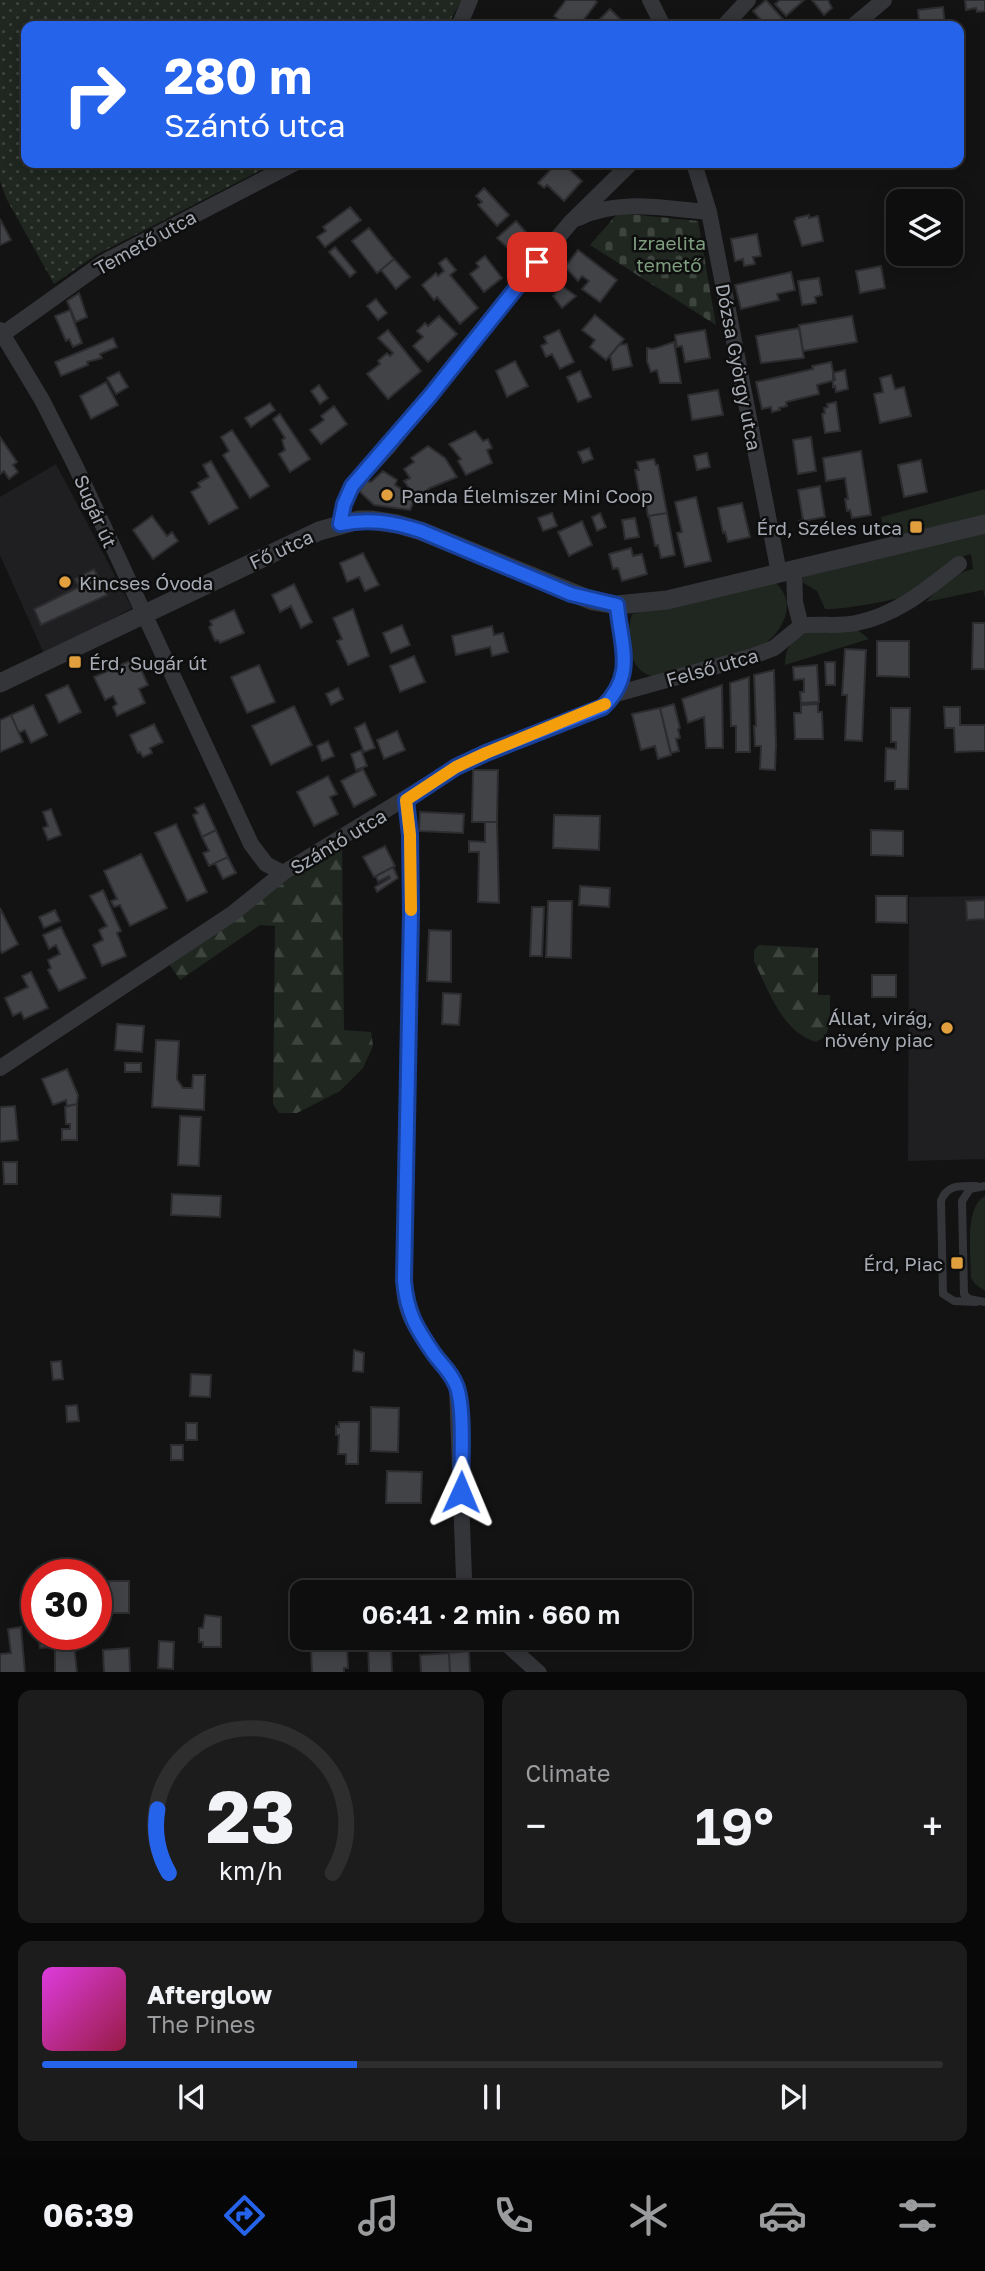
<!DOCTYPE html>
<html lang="en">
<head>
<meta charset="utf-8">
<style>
	body { margin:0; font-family:"Golos Text",sans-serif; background:#1c1c1d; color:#f1f3f6; height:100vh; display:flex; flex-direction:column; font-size:26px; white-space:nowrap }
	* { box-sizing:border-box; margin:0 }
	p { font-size:23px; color:#9b9c9e }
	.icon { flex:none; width:38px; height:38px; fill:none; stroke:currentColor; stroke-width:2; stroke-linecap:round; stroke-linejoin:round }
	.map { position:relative; height:1672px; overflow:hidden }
	.drawer { display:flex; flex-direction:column; gap:18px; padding:18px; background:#080808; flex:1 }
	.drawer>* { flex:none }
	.hud { position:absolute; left:21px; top:21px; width:943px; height:147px; border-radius:14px; box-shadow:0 4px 18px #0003,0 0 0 2px #2e2e2f; background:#2563eb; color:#fff; overflow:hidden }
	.tools { position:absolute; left:886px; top:189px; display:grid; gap:14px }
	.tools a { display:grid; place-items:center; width:77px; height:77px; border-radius:14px; background:#0e0e0f; box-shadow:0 4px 18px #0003,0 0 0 2px #2e2e2f; font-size:35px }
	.speed { position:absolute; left:21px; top:1559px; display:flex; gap:14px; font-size:35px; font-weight:700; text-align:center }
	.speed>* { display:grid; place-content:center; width:91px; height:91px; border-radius:50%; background:#0e0e0f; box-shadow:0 4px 18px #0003,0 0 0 2px #2e2e2f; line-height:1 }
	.speed .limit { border:10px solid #d22; background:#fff; color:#111 }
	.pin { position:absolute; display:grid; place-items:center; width:60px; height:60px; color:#fff; margin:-30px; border-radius:14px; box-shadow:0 4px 10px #0006 }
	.me { position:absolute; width:77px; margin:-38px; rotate:1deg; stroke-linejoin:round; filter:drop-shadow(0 0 5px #0008) }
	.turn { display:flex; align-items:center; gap:24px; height:147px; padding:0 28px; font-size:32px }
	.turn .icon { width:91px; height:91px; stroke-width:2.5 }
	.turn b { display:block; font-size:49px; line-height:60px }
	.big { font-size:52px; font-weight:600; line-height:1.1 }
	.drawer .card { flex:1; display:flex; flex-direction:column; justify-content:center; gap:10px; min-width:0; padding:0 24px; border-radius:14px; background:#1c1c1d }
	.drawer .dial { align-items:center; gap:0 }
	.dial svg { height:182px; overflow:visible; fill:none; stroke:#2e2e2f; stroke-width:7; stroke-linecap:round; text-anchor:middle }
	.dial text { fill:#f1f3f6; stroke:none }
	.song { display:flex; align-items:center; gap:21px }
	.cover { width:84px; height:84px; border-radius:10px; background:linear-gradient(135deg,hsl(300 70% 55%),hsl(340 70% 35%)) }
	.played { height:7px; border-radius:4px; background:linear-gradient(90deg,#2563eb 35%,#2e2e2f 35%) }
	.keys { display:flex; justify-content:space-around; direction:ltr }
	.heat { display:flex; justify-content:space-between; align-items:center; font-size:38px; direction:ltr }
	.drawer .tiles { flex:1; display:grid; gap:18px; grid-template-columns:1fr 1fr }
	.card:last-child { grid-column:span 2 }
	.trip { position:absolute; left:290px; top:1580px; width:402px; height:70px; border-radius:14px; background:#0e0e0f; box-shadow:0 4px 18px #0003,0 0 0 2px #2e2e2f; font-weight:600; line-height:70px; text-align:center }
	.menu { display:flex; height:112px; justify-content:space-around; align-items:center; background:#060606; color:#9b9c9e }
	.menu .icon { width:49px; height:49px }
	.menu .active { color:#2563eb }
	.menu b { font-size:32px; color:#f1f3f6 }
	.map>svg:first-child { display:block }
	.built { fill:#1f1f21 }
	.green { fill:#1f2720 }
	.forest { fill:url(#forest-firs) }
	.cemetery { fill:url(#cemetery-stones) }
	.garden { fill:url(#garden-dots) }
	.building { fill:#424347; stroke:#2d2d30; stroke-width:2 }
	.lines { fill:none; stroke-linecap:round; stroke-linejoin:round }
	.service { stroke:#343539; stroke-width:8 }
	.minor { stroke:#343539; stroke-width:16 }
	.tertiary { stroke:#343539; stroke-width:19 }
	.route-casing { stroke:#184099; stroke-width:18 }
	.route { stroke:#2563eb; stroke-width:12 }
	.slow { stroke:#f59e0b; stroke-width:12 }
	.poi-dot { fill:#e29f3d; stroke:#0e0e0f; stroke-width:2.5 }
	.labels { text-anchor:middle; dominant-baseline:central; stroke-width:5; stroke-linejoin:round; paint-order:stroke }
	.street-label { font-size:19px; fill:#a6abb4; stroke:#0e0e0f }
	.park-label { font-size:19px; fill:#7e9d7e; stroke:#0e0e0f }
	.poi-label { font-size:19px; fill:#a6abb4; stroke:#0e0e0f; text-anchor:start }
</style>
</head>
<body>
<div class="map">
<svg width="985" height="1673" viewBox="0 0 985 1673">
	<defs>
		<pattern id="forest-firs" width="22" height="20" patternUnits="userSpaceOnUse" patternTransform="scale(1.75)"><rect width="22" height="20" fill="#1f2720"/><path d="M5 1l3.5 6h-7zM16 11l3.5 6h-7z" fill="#3d443e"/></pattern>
		<pattern id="cemetery-stones" width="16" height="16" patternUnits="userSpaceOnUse" patternTransform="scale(1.75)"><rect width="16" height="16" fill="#1f2720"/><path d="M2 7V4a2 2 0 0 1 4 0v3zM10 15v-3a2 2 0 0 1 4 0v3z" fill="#3d443e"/></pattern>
		<pattern id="garden-dots" width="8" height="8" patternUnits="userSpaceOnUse" patternTransform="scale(1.75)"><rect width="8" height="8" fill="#1f2720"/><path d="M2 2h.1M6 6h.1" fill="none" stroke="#3d443e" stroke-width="1.8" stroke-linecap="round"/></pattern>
	</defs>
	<rect width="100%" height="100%" fill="#131314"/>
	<path class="built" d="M56 464 132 608 45 656 0 555V497Z
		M985 896V1159L908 1161 909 897Z"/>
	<path class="green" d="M985 489V515L886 538 881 517Z
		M985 532V598L983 590 926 602C942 585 949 575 973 569L971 554C944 561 929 581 906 595 896 601 838 610 825 609L817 591 802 582 803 577Z
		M776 583C797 603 784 629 765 644L656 677C627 673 625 636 632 614Z
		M850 628 859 631 869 639 785 665C786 626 820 631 850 628Z
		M985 1196V1291L975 1284 971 1278C971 1256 964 1207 985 1196Z"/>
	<path class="forest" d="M342 845 344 1030 371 1032 373 1046 363 1068 340 1091 297 1113H279L273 1104 275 926 260 925 180 980 169 964 289 879Z
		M759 945 818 948V995H830V1024L825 1037 816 1042C782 1032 769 991 754 961V950Z"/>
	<path class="cemetery" d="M618 213 698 221 716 325 590 245Z"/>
	<path class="garden" d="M0 0H462L447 26H26V163H275L96 255 54 284 6 198 0 181Z"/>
	<path class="building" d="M566 0H594L597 2 579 26H568L554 16Z
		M766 0 783 19 774 26H753L761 20 753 11Z
		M780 0H804L786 16 775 4Z
		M812 0H828L832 8 824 15Z
		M965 0H985V11L977 12 976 8 966 10Z
		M943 7 945 26H908L907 23 919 21 918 10Z
		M610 9 627 26H593Z
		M557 163H562L582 181 564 201 547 185 544 188 538 183Z
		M484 188 509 215 497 226 478 205 482 202 476 196Z
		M350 207 361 220 325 247 317 237 326 231 323 227Z
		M809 215V218L818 216 823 241 802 246 794 221 796 220V218Z
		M0 219 11 240 0 245Z
		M516 221 531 238 514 254 497 238Z
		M369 228 394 259 377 273 352 241Z
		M757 234 761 256 753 257 755 264 744 266 743 259 735 261 731 239Z
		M335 247 356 272 350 277 329 252Z
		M578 250 617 280 600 302 582 289 589 281 582 276 578 281 565 267Z
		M485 256 502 278 484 292 470 274 479 267 476 263Z
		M446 258 456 270 450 275 478 308 460 324 437 297 434 300 422 285 436 273 438 276 444 271 439 263Z
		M394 259 410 277 396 289 381 270Z
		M881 266 885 288 860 293 856 271Z
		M791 272 795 290 777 294 779 300 741 309 735 285Z
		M819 278 822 295 815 297 816 303 802 305 798 281Z
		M562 286 576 296 562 308 553 296Z
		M79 293 87 317 76 322 67 301Z
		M376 299 387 313 378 320 367 306Z
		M70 310 82 343 73 347 69 339 66 341 55 316Z
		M595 315 624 339 606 360 590 347 595 340 582 330Z
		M439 316 457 334 428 362 413 346 423 337 417 331 425 323 428 326Z
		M852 316 857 342 803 351 799 325Z
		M799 328 804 358 761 363 756 336Z
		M388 330 421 371 388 399 367 374 380 364 378 361 387 353 390 356 393 353 378 338Z
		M559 330 574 362 560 369 552 354 546 357 541 346 547 343 544 337Z
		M705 330 710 358 685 362 682 346 677 347 675 335Z
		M113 338 117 347 100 354 102 358 87 362 88 365 61 376 55 362Z
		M674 342 681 383H660L657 370 651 372 647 361V348L653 349Z
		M627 344 632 366 613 370 610 356 619 345Z
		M515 361 528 386 507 397 496 371Z
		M831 362 835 380 817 385 819 394 786 402 787 406 779 408 780 410 772 412 771 407 762 409 756 382 813 369 812 366Z
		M845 370 848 389 836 392 835 386 833 387V373Z
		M580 371 591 397 578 402 567 377Z
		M119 372 128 387 116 394 107 378Z
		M891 375 895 389 904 387 911 416 880 423 874 394 883 392 880 378Z
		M106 382 118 405 91 419 80 396Z
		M319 385 328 398 320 404 311 391Z
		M718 390 723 415 692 420 688 395Z
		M836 402 840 431 825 433 822 414 825 413 824 408 828 407 827 404Z
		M270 403 275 410 251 427 245 418Z
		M334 406 347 424 321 444 310 430 324 420 321 416Z
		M280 414 310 459 290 472 279 454 285 450 282 440 285 438 273 419Z
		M232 430 269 486 250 498 223 455 229 451 221 437Z
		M475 431 483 441 488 439 492 448 487 450 492 463 466 475 458 461 461 459 449 444Z
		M0 437 17 462 13 465 18 472 9 479 4 471 0 474Z
		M811 437 816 471 798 474 793 440Z
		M428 446 445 458 457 477 430 488 416 498 404 481 410 478 404 469 414 462 411 458Z
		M589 448 593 459 583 463 578 452Z
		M861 451 871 515 852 518 850 510 847 511 845 499H848L845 478 826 481 823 458Z
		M707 453 710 467 697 470 694 456Z
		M654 459 656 465H658L667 513 648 516 646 505 642 506 635 470H639L637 462Z
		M921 460 927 492 904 497 898 465Z
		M211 461 238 508 209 524 191 492 200 487 198 483 209 477 203 465Z
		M383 471 397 480 395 485 403 490V494L410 497 413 503 410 510 374 505 359 491 367 481 371 482Z
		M820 486 825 517 808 520 811 535 801 536 799 521 803 520 798 490Z
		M696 497 711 561 685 567 677 533 682 532 675 502Z
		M742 503 750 537 728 542 725 532 723 533 718 508Z
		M552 513 557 526 543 531 538 518Z
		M600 513 606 527 597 531 592 517Z
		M667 513 675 555 661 558 658 545 655 546 649 516Z
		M152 516 167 536 172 532 178 541 153 559 133 530Z
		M635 518 639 537 625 539 622 520Z
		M582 521 592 545 569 556 558 532Z
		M631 548 633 556 642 554 647 574 622 581 618 568 613 569 609 554Z
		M363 553 379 585 365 591 359 577 347 582 340 563Z
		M94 569 107 595 41 625 34 609 79 587 75 579Z
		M294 584 312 622 301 628 291 606 280 612 272 595Z
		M353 609 369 656 348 665 337 641 342 639 333 618Z
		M234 610 244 633 220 643 218 640 215 641 209 627 212 625 210 621Z
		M973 623H985V669H972Z
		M402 625 410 645 391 653 383 633Z
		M492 626 494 635 503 633 508 652 492 656 490 647 456 655 452 636Z
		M877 641H909V677L877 676Z
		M845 649 866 650 862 741 845 740 847 695H842Z
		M414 656 425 682 400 692 390 666Z
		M136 658 148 685 139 689 145 703 117 716 113 707 117 704 113 696 105 700 94 677Z
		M825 662H835V685H826Z
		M259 665 275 702 247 713 231 677Z
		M817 665 819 702 801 703 800 692H804V679L794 680 793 667Z
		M774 670 776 745 775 770 760 769 761 746H755L754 726H756L754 675Z
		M749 677 750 752H736V726H731L730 683Z
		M68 685 81 712 59 723 46 695Z
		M722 685 723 748H706L704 717 688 723 682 699Z
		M338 688 343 699 331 705 326 694Z
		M674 704 680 728 678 729 680 738 676 739 679 751 671 753 660 708Z
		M818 704V712H822L823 739H795L794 713H801V705Z
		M33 705 47 735 31 743 25 730 19 733 11 715Z
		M294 706 312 745 271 765 252 726Z
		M944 707H960V725H985V751L955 752 954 728H945Z
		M660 708 671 755 658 759 655 746 641 750 632 714Z
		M891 708H910L908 789H895V781H885L886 748 896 749V742H891Z
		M11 715 23 742 0 752V720Z
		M365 723 375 748 364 752 355 728Z
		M154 724 163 742 150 748 152 753 143 757 140 752 138 753 130 735Z
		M397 731 405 750 384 759 377 740Z
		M328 741 334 756 322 761 317 746Z
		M361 750 367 766 356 770 351 754Z
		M363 769 376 795 354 807 341 781Z
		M473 770H498L497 822H472Z
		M328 776 337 794 330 797 338 814 314 826 297 792Z
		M204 804 216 830 202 837 193 815 198 813 195 808Z
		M51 809 61 835 48 840 43 828 48 826 43 812Z
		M420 812 464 814 463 833 419 831Z
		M554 815 600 816 599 850 553 848Z
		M485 822H497L499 903 478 902 479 852H469V841L485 842Z
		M176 824 207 892 187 901 155 833Z
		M216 830 228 857 209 866 203 853 209 851 202 837Z
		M871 830 903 831V856L871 855Z
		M385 846 395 866 374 877 363 857Z
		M141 854 167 908 130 926 120 905 114 907 111 901 117 899 104 871Z
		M228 857 236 873 223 879 215 863Z
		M393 867 398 878 377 892 375 887 390 878 389 876 378 882 376 876Z
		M580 886 610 888 609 907 579 905Z
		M103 890 121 931 117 933 126 956 102 966 93 945 103 940 99 930 107 926 90 896Z
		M876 896H907V923L876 922Z
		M985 900V919L967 920 966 901Z
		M548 901H572L571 958 546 957Z
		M532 907H544L542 956H530Z
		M0 908 18 944 2 953 0 949Z
		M55 910 60 921 44 928 39 917Z
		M61 927 86 978 59 991 48 970 51 968 48 960 60 954 56 945 49 949 43 935Z
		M429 930 451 931V982L427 981Z
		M31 972 48 1008 24 1019 21 1012 13 1016 5 998 28 987 22 976Z
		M872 975H896V997H872Z
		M443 993 461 994 459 1025 442 1024Z
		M117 1024 144 1026 142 1052 115 1050Z
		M156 1040 179 1041 177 1079 183 1088H192L193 1075H205L204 1110 152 1107Z
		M125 1063H141V1072H125Z
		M67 1069 78 1095 77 1104 67 1106 66 1100 53 1105 42 1079Z
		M77 1104V1140H62V1129H70V1124H66L65 1107Z
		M15 1106 18 1140 0 1142V1107Z
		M180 1116 201 1117 199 1166 178 1165Z
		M3 1162H17V1184H4Z
		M172 1194 221 1196 220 1217 171 1215Z
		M354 1350 364 1353 363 1372 353 1371Z
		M61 1361 63 1379 53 1380 51 1362Z
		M191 1374 211 1375 210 1397 190 1396Z
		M77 1405 79 1421 67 1422 66 1406Z
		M371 1407 399 1408 398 1452 371 1451Z
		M339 1422H359L358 1464H346V1454H338L339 1435H336V1426L339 1427Z
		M186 1423H197V1440H186Z
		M171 1445H183V1460H171Z
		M387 1471 422 1472 421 1503H386Z
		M109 1581H129V1613H109Z
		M205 1615 221 1617V1647H203V1642H199V1628H203Z
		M21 1627 25 1673H0V1654L11 1653 8 1629Z
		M38 1634H50L51 1647 40 1648Z
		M63 1634H73L77 1673H55V1647L64 1646Z
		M344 1639V1646H347L348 1668H344V1673H312L311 1649 322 1648V1640Z
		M159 1641 174 1642 173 1669 158 1668Z
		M391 1644 392 1673H369L368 1645Z
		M129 1648 130 1673H104L103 1650Z
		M469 1651 470 1673H450L449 1653Z
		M449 1653 450 1673H421L420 1655Z"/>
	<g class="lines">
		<path class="service" d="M985 1186 970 1189 962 1201 964 1294 969 1299 985 1302
			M976 1302 954 1301 943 1294 941 1201C947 1184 960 1186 976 1186"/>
		<path class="minor" d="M650 0 663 26
			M459 26 470 0
			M724 26 748 0
			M853 26 884 0
			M694 163 709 212 779 573
			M579 218C618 198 667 209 709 212
			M0 330 42 400 75 465 251 844 266 864 283 873
			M3 334 104 262 295 163
			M340 524 344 504 352 486 389 446 520 282 571 222 631 163
			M801 626C819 623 838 627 856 623 897 615 927 589 959 564
			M616 694 753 656 774 648 801 626 795 602 794 569
			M406 800 410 835 411 913 404 1281C405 1288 404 1296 406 1303 413 1335 444 1359 457 1387L464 1578 467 1592
			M0 1068 232 914 283 873 456 767 486 753 603 707C636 674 621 647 617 605
			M500 1638 539 1673"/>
		<path class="tertiary" d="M0 683 319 531 359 520H371L397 524 421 531 593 601 617 605 667 600 985 524"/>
	</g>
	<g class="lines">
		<g class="route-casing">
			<path id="route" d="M461 1492C461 1467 465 1406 456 1385 451 1372 442 1365 434 1354 416 1328 407 1313 404 1281L411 913 410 835 406 800 456 767 486 753 603 707C636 674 621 647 617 605L571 594 421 531C393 522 369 518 340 524L344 504 352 486 430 396 537 262"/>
		</g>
		<use href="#route" class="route"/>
		<path class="slow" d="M411 910 410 835 406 800 456 767 486 753 605 704"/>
	</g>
	<g class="poi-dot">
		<circle cx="387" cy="495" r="7"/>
		<rect x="909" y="520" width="14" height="14" rx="3.5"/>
		<circle cx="65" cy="582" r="7"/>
		<rect x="68" y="655" width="14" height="14" rx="3.5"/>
		<circle cx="947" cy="1028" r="7"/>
		<rect x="950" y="1256" width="14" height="14" rx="3.5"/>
	</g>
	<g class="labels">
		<g class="street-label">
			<text transform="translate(145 242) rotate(-29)">Temető utca</text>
			<text transform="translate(739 367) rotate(79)">Dózsa György utca</text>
			<text transform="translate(96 511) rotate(66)">Sugár út</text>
			<text transform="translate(281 549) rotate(-25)">Fő utca</text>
			<text transform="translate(712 667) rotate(-16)">Felső utca</text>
			<text transform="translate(338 841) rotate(-31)">Szántó utca</text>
		</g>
		<g class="park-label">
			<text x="669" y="242">Izraelita<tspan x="669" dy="22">temető</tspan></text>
		</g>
		<g class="poi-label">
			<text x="401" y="495">Panda Élelmiszer Mini Coop</text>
			<text x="902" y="527" text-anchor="end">Érd, Széles utca</text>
			<text x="79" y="582">Kincses Óvoda</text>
			<text x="89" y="662">Érd, Sugár út</text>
			<text x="933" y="1017" text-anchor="end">Állat, virág,<tspan x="933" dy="22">növény piac</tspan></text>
			<text x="943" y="1263" text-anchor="end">Érd, Piac</text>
		</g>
	</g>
</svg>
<div class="tools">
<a><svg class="icon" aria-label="layers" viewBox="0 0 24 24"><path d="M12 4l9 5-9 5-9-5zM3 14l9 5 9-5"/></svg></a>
</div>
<div class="speed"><div class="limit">30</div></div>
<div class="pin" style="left:537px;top:262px;background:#d93025"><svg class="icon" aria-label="arrive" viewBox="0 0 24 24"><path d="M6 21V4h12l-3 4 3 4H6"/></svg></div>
<svg class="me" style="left:461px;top:1492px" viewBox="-20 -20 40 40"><path d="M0-17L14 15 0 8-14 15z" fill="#2563eb" stroke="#fff" stroke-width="4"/></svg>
<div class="trip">06:41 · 2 min · 660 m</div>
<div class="hud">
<div class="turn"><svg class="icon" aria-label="right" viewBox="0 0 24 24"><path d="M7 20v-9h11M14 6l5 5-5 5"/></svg><div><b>280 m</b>Szántó utca</div></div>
</div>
</div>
<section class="drawer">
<div class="tiles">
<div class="card dial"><svg viewBox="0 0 100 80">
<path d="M14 69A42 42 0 1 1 86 69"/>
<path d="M14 69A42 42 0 0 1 9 41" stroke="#2563eb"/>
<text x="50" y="56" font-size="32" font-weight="700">23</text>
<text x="50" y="72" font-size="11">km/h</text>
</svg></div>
<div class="card"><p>Climate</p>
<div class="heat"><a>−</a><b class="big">19°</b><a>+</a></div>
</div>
<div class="card">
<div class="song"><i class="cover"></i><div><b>Afterglow</b><p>The Pines</p></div></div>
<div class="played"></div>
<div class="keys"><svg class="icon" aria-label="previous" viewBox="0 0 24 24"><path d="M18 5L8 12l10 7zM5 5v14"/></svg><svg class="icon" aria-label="pause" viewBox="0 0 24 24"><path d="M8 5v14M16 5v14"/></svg><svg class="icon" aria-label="next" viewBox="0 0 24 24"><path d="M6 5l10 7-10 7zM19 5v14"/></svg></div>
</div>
</div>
</section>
<nav class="menu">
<b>06:39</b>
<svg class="icon active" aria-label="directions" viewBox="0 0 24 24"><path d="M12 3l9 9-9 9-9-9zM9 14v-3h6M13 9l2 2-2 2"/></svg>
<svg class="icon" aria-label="music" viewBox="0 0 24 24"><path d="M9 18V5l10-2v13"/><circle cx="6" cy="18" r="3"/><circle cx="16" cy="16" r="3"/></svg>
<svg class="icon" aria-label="phone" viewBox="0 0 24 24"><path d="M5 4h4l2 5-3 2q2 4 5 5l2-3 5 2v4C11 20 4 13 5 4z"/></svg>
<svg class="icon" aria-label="climate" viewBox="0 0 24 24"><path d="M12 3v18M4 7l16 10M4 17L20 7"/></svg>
<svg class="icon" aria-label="car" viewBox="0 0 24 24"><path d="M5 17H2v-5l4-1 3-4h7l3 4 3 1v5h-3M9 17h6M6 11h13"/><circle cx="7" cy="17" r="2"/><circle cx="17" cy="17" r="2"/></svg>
<svg class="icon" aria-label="filters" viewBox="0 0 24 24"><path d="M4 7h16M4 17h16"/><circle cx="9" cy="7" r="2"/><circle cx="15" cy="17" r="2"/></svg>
</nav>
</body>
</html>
